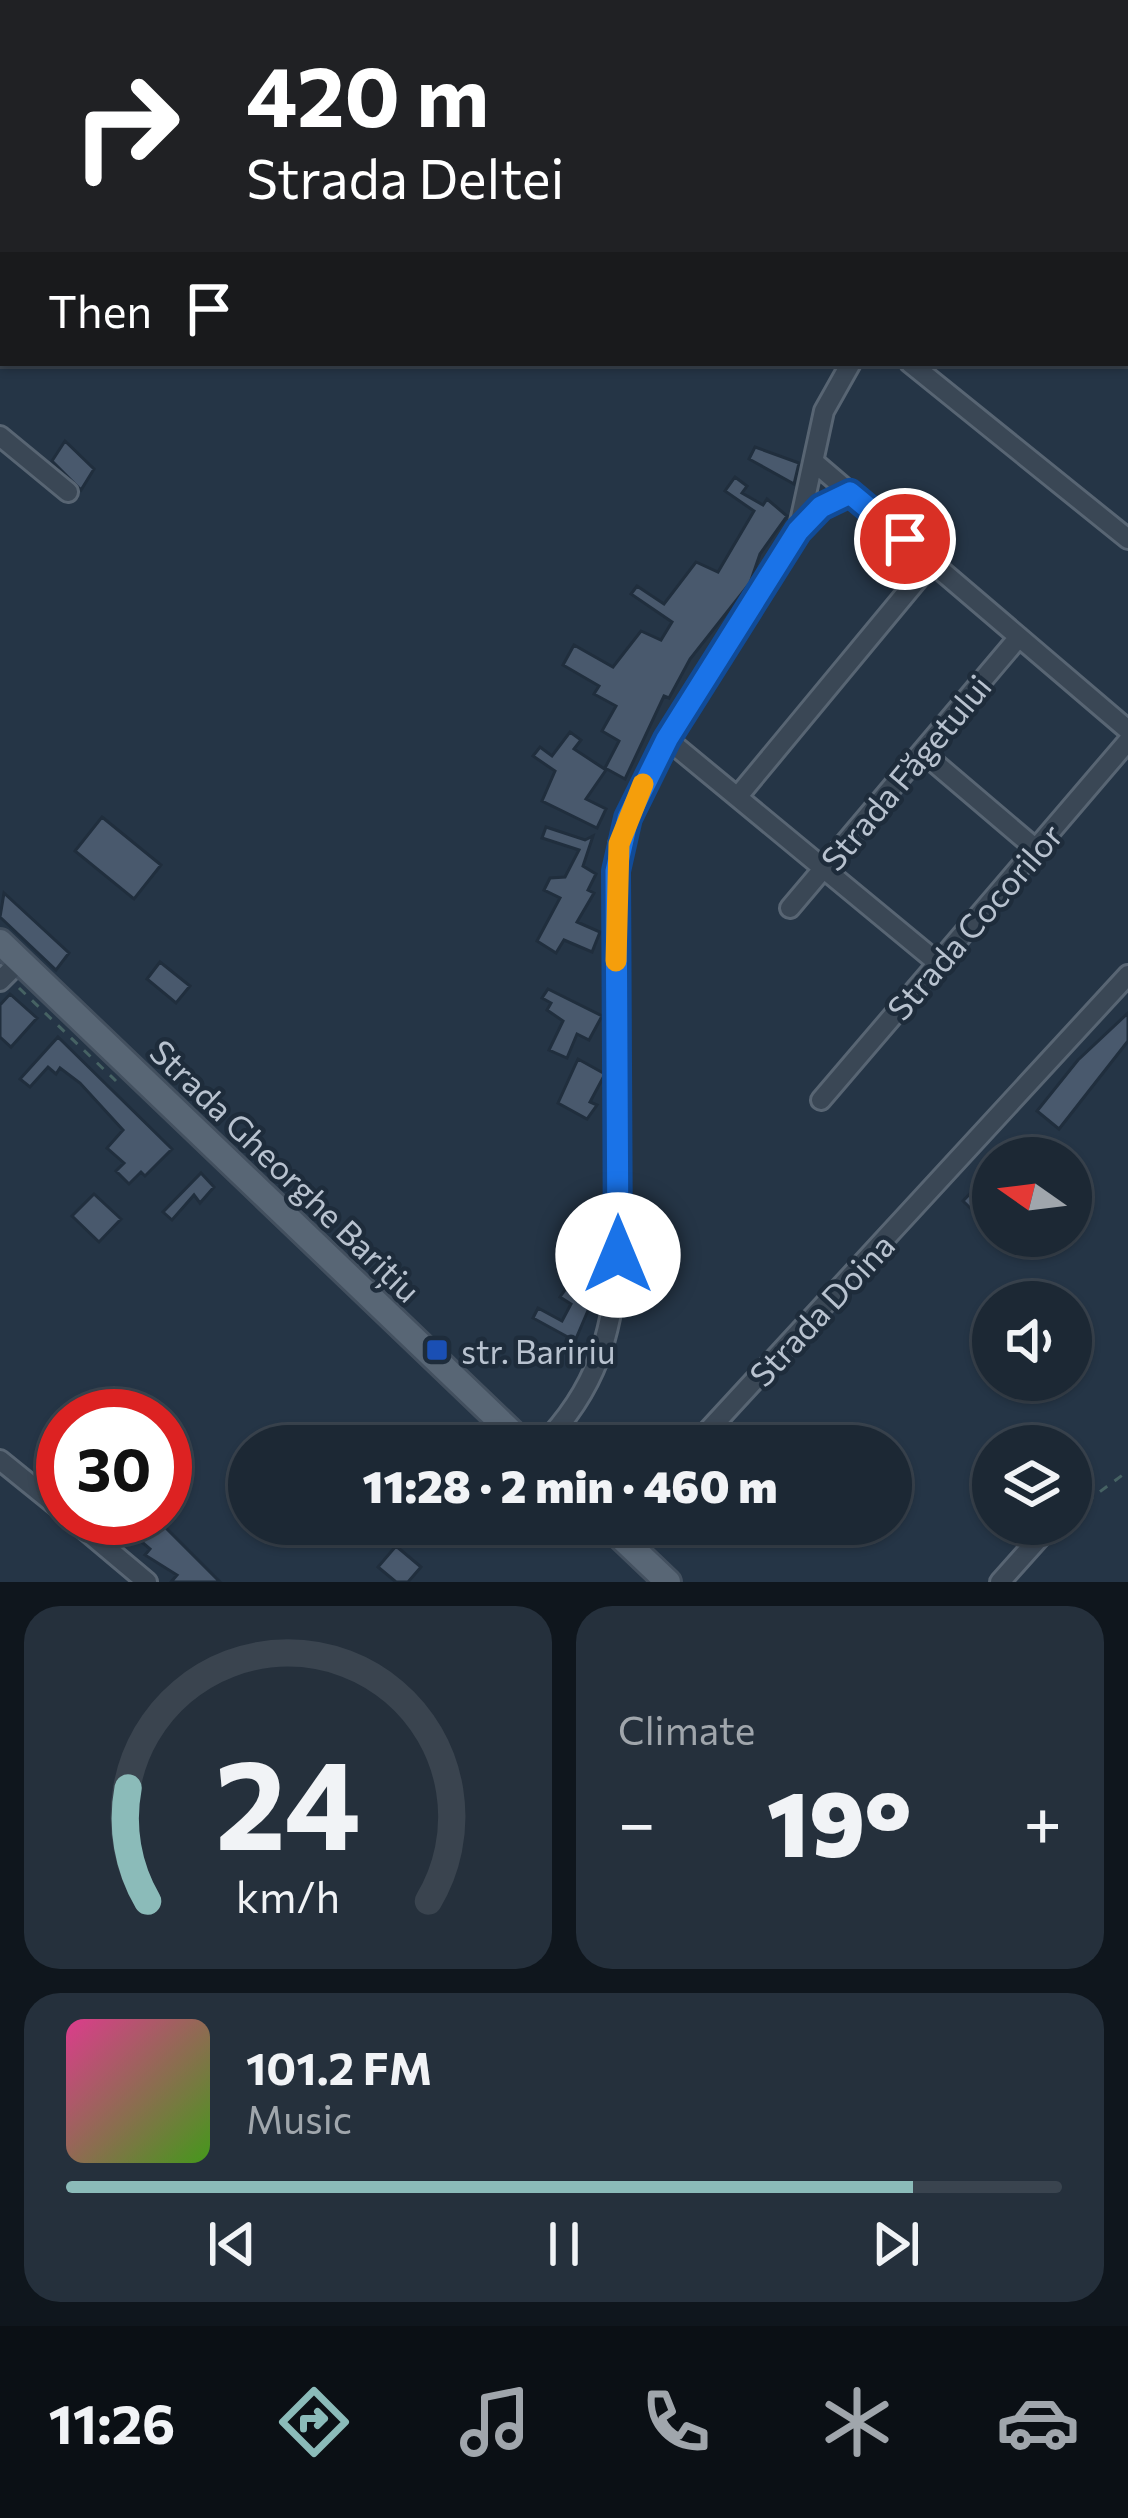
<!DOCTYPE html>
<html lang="en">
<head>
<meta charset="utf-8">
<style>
	body { margin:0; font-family:Commissioner,sans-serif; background:#25303c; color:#f1f3f6; height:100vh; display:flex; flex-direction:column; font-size:45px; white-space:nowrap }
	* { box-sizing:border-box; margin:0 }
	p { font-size:39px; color:#a0a6ac }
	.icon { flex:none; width:66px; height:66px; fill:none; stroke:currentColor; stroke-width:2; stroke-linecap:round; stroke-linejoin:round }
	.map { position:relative; height:1582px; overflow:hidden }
	.drawer { display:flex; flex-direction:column; gap:24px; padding:24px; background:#0f161d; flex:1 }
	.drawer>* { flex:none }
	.hud { position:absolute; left:0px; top:0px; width:1128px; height:366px; box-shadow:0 3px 9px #0004,0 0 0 3px #3a444f; background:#202124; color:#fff; overflow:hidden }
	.needle { width:78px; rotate:284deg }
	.tools { position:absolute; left:972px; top:1137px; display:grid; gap:24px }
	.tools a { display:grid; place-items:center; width:120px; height:120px; border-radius:50%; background:#1c2834; box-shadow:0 3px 9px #0004,0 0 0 3px #3a444f; font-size:60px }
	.speed { position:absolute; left:36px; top:1389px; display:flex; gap:24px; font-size:60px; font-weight:700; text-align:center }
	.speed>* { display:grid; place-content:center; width:156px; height:156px; border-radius:50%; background:#1c2834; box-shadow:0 3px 9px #0004,0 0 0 3px #3a444f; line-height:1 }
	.speed .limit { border:18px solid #d22; background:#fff; color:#111 }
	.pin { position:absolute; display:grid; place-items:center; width:102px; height:102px; color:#fff; margin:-51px; border:6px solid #fff; border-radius:50%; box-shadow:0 3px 12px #0007 }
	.me { position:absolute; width:132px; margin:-66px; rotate:0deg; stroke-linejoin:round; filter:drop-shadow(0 0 9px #0008) }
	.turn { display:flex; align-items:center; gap:42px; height:252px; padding:0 48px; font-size:54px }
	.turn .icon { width:156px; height:156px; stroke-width:2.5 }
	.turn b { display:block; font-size:84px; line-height:102px }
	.then { display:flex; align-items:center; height:114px; padding:0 48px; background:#0003; gap:24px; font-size:45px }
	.big { font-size:90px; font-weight:800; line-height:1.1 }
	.drawer .tile { flex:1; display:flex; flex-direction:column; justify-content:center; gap:18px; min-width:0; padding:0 42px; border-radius:36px; background:#25303c }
	.drawer .dial { align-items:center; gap:0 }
	.dial svg { height:312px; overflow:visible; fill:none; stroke:#3a444f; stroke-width:7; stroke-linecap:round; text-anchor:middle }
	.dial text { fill:#f1f3f6; stroke:none }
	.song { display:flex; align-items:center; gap:36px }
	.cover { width:144px; height:144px; border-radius:18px; background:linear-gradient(135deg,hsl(330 70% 55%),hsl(100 70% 35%)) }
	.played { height:12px; border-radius:6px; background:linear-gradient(90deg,#8bbbb9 85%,#3a444f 85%) }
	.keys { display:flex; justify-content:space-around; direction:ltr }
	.heat { display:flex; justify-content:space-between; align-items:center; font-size:66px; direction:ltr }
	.drawer .tiles { flex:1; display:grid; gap:24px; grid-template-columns:1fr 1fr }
	.tile:last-child { grid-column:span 2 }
	.trip { position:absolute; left:228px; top:1425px; width:684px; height:120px; border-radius:60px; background:#1c2834; box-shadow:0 3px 9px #0004,0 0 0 3px #3a444f; font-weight:800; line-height:120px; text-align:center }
	.tab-bar { display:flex; height:192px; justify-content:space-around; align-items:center; background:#0b1015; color:#a0a6ac }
	.tab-bar .icon { width:84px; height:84px }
	.tab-bar .active { color:#8bbbb9 }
	.tab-bar b { font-size:54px; color:#f1f3f6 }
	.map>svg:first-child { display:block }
	.building { fill:#49596d; stroke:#202e3d; stroke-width:3 }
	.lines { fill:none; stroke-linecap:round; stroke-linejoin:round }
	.minor-casing { stroke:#586573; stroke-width:24 }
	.major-casing { stroke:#43505f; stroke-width:30 }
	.path { stroke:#466263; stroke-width:3; stroke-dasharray:9 9; stroke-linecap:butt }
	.minor { stroke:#3a4755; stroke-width:18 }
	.major { stroke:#586675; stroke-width:24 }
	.route-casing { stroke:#114b97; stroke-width:30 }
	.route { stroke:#1a73e8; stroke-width:21 }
	.slow { stroke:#f59e0b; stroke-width:21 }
	.transit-dot { fill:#1a4fb4; stroke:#1e2c3b; stroke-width:4.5 }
	.labels { text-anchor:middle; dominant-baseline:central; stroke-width:9; stroke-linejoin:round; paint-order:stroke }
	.street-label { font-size:33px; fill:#b8c2cf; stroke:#1e2c3b }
	.poi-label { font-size:33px; fill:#b8c2cf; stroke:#1e2c3b; text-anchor:start }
</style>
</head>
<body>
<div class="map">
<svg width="1128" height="1582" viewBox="0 0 1128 1582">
	<rect width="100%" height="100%" fill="#253546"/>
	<path class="building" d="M65 441 94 469 81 490 52 461Z
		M755 447 799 463 794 484 749 459Z
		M735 477 747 486 742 493 763 505 767 499 787 516 760 554 750 583 690 659 669 698 664 696 625 779 605 768 619 741 602 731 616 706 594 694 599 686 563 665 574 645 613 667 641 631 661 640 672 622 631 594 637 586 664 604 696 562 718 572 754 511 725 491Z
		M570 732 581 740 574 749 606 770 586 799 606 809 597 828 542 801 555 771 533 756 540 747 552 756Z
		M102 817 161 865 134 899 75 851Z
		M546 827 585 840 593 836 583 866 596 874 588 890 594 893 577 922 600 932 592 952 564 940 556 953 537 941 560 898 544 890 550 878 565 877 579 850 542 838Z
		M4 893 69 953 56 970 0 917Z
		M160 962 190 986 176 1003 147 979Z
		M548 989 602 1016 589 1040 577 1034 567 1058 549 1050 563 1021 547 1010 551 1003 542 998Z
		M10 994 37 1018 11 1047 0 1037V1005Z
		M1128 1013V1041L1059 1129 1037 1111 1078 1060Z
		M58 1037 172 1149 145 1176 141 1172 129 1184 116 1171 124 1163 107 1148 123 1130 80 1083 60 1068 56 1074 48 1067 30 1087 20 1079Z
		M578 1059 605 1074 590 1102 597 1105 587 1119 558 1103Z
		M201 1173 214 1187 200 1203 194 1195 172 1220 163 1212Z
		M984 1179 993 1187V1230L963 1201Z
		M94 1194 121 1219 99 1242 72 1216Z
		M579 1232 599 1243 584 1271 601 1280 575 1341 533 1318 538 1308 562 1321 571 1304 560 1297 572 1280 559 1273 570 1253 557 1246 563 1236 573 1242Z
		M127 1518H156L220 1582H171L177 1575 145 1555 150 1549 121 1524Z
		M396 1546 421 1567 408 1582H396L378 1567Z"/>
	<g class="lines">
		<g class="minor-casing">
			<path id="minor" d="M1125 5 1128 4
				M1125 111 1128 108
				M0 288 3 287
				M910 363 1128 539
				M0 436 68 492
				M814 462 1128 730
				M801 527 821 507 851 493
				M667 739 938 963
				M922 752 1036 849
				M739 795 932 562
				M790 908 1019 637
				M0 981 20 961
				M821 1100 1128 741
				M541 1446C597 1389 613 1333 618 1255L619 844 653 763 798 531 824 411 851 363
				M694 1446 1128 975
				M0 1460 63 1511
				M71 1518 147 1582
				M1000 1582 1042 1535"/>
		</g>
		<g class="major-casing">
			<path id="major" d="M0 942 526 1446
				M607 1524 668 1582"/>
		</g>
		<path class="path" d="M19 988 116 1081
			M1071 1513 1128 1471"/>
		<use href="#minor" class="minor"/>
		<use href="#major" class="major"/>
	</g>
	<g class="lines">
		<g class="route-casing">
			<path id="route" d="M618 1255 616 871 628 818 667 739 798 531 821 507 850 493 905 539"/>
		</g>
		<use href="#route" class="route"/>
		<path class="slow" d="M616 961 619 844 643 784"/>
	</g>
	<rect class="transit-dot" x="425" y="1338" width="24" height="24" rx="6"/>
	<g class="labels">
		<g class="street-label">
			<text transform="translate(905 772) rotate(-50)">Strada Făgetului</text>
			<text transform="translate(974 921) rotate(-49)">Strada Cocorilor</text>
			<text transform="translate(286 1170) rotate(44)">Strada Gheorghe Barițiu</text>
			<text transform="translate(821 1309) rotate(-47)">Strada Doina</text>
		</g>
		<g class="poi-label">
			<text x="461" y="1350">str. Baririu</text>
		</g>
	</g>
</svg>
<div class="tools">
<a><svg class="needle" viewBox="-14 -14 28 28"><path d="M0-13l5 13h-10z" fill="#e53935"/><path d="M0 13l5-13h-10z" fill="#a0a6ac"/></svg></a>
<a><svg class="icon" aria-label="sound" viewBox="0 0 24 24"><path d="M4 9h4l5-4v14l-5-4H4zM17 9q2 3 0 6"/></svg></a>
<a><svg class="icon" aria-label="layers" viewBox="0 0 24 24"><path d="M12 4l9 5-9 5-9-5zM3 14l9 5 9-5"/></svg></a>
</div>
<div class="speed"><div class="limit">30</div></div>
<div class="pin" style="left:905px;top:539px;background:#d93025"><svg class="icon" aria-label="arrive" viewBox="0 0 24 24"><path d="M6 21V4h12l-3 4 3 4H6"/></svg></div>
<svg class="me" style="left:618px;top:1255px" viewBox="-20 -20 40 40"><circle r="19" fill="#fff"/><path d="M0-13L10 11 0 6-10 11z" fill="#1a73e8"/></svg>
<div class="trip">11:28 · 2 min · 460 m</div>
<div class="hud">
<div class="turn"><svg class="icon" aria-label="right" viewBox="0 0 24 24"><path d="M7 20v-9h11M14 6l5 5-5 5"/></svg><div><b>420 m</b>Strada Deltei</div></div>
<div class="then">Then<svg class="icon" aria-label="arrive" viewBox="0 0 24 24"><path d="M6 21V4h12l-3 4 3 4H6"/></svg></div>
</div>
</div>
<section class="drawer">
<div class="tiles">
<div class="tile dial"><svg viewBox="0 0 100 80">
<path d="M14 69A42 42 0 1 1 86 69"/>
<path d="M14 69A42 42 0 0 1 9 40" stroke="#8bbbb9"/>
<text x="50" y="56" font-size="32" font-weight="700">24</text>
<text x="50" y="72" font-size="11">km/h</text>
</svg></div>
<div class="tile"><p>Climate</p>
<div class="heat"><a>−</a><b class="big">19°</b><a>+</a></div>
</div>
<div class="tile">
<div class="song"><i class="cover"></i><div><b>101.2 FM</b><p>Music</p></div></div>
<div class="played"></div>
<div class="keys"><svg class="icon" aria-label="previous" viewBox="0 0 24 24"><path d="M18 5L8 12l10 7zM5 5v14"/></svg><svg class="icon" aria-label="pause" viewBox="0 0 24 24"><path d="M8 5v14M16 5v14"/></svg><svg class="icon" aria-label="next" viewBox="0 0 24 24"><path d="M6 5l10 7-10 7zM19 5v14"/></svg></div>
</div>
</div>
</section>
<nav class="tab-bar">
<b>11:26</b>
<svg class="icon active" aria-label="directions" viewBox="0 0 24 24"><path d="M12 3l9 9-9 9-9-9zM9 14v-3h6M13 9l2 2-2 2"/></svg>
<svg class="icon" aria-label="music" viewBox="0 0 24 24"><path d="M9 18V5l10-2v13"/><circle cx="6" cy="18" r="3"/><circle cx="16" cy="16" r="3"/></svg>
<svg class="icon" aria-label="phone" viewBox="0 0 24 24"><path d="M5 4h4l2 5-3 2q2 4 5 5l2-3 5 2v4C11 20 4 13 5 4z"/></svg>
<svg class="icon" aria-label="climate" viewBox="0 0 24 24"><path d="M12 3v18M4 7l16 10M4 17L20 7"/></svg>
<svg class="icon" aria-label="car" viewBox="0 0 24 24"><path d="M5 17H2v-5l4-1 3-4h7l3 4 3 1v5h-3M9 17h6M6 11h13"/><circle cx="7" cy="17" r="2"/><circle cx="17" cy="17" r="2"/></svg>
</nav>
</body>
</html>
